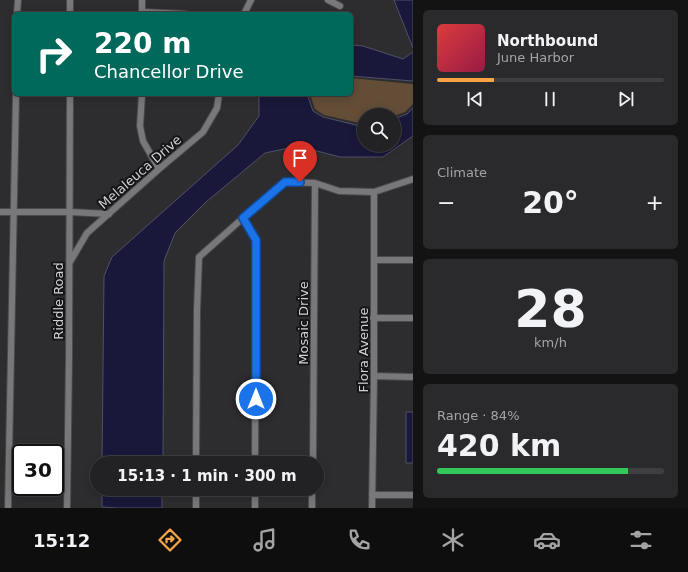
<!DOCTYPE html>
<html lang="en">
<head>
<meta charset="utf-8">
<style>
	body { margin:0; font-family:"DejaVu Sans",sans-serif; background:#2a2a2c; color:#f1f3f6; height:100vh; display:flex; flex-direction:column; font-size:15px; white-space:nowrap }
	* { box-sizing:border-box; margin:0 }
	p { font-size:13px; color:#a2a4a6 }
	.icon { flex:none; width:22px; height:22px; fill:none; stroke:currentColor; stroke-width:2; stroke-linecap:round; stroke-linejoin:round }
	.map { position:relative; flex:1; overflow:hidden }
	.panel { display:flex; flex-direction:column; gap:10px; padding:10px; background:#131314; width:275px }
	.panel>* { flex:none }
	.top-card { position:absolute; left:12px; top:12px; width:341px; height:84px; border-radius:6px; box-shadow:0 2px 10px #0003,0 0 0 1px #3f3f41; background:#00695c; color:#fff; overflow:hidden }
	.tools { position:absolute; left:357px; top:108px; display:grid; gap:8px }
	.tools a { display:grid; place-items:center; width:44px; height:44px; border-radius:50%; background:#222224; box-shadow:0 2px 10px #0003,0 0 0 1px #3f3f41; font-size:20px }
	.speed { position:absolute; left:12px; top:444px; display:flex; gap:8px; font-size:20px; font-weight:700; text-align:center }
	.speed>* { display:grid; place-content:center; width:52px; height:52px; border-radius:50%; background:#222224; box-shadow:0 2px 10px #0003,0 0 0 1px #3f3f41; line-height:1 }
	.speed .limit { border:2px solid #111; border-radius:6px; background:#fff; color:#111 }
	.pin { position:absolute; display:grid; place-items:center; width:34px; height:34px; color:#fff; margin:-41px -17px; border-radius:50% 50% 50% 0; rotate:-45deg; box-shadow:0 0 4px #0007 }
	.pin .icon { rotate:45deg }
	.me { position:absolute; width:44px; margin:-22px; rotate:0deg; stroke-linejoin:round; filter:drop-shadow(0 0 3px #0008) }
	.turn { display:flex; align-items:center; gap:14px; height:84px; padding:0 16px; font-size:18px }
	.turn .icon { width:52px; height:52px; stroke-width:2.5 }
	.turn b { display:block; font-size:28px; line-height:34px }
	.big { font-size:30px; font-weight:700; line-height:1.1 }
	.panel .card { flex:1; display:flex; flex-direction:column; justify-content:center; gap:6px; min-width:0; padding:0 14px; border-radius:6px; background:#2a2a2c }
	.panel .dial { align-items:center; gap:0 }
	.dial b { font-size:52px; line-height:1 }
	.song { display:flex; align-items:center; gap:12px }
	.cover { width:48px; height:48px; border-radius:6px; background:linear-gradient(135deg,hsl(0 70% 55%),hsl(340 70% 35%)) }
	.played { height:4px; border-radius:2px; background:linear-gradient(90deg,#f5a346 25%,#3f3f41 25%) }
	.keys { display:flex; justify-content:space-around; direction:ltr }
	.heat { display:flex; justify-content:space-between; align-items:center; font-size:22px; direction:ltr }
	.charge { height:6px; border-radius:3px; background:linear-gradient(90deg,#34c759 84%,#3f3f41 0) }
	.trip { position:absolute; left:90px; top:456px; width:234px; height:40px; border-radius:20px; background:#222224; box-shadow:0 2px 10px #0003,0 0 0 1px #3f3f41; font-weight:700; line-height:40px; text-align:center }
	.dock { display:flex; height:64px; justify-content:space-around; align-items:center; background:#0e0e0e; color:#a2a4a6 }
	.dock .icon { width:28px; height:28px }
	.dock .selected { color:#f5a346 }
	.dock b { font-size:18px; color:#f1f3f6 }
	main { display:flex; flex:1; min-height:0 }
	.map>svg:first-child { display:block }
	.green { fill:#634d37 }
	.water { fill:#19183a; stroke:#505068 }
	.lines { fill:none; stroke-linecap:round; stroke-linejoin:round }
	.street-casing { stroke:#4a4a4c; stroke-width:8 }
	.street { stroke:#78787b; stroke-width:6 }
	.route-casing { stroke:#114b97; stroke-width:10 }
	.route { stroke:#1a73e8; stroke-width:7 }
	.labels { text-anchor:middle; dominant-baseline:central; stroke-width:4; stroke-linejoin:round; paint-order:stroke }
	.street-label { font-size:13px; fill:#d1d1d3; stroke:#151517 }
</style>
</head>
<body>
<main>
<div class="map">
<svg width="413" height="508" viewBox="0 0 413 508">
	<rect width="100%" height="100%" fill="#2d2d30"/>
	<path class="green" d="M351 78 412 84 413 85V104L405 112 394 116V115H364V124L324 115 315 109 310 94H351Z"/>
	<path class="water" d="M394 0H413V48Z
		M351 45 363 46 403 59 413 52V81L351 76Z
		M259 94H307L313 111 323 117 364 127V145H394V119L407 114 413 108V136L383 157H340L298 146 265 153 206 202 175 233 164 261 163 463H102L104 276 112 257 238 145 259 116Z
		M406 412H413V463H406Z
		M102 489H162V508H117L102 507Z"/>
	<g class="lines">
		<g class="street-casing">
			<path id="street" d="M328 0 340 6
				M142 12 185 14
				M17 14 18 0
				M70 14V0
				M142 14V0
				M244 14 251 0
				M142 94 140 126 143 141 159 169
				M0 212H70L109 214
				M243 218 256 240 255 463
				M374 260H413
				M70 262 87 233 159 169 203 132 217 108 219 94
				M373 318H413
				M374 376 413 377
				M196 463 197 310 199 257 243 218 285 182 315 183 339 191 374 192 413 179
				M313 463 315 183
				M372 495H413
				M8 508 16 94
				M67 508 69 357 70 94
				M196 508V489
				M255 508V489
				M312 508V489
				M372 508 374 376V192"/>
		</g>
		<use href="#street" class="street"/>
	</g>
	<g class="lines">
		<g class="route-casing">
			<path id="route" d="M256 399V240L243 218 285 182H300"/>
		</g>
		<use href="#route" class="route"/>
	</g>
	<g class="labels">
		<g class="street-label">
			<text transform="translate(140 172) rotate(-41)">Melaleuca Drive</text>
			<text transform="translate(58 301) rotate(-90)">Riddle Road</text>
			<text transform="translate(303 323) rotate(-90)">Mosaic Drive</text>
			<text transform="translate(363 350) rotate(-90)">Flora Avenue</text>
		</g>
	</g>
</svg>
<div class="tools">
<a><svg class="icon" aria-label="search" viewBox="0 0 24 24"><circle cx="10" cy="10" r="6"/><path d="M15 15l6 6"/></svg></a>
</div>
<div class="speed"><div class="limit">30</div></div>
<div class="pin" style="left:300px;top:182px;background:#d93025"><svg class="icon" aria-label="arrive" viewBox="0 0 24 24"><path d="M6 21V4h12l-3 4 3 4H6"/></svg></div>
<svg class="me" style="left:256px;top:399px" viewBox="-20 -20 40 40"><circle r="17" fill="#1a73e8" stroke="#fff" stroke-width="3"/><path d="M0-11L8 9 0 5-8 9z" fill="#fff"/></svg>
<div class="trip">15:13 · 1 min · 300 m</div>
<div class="top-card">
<div class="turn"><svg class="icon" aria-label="right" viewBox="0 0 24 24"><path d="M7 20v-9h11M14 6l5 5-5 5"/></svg><div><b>220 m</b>Chancellor Drive</div></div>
</div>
</div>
<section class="panel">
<div class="card">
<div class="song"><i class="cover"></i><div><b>Northbound</b><p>June Harbor</p></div></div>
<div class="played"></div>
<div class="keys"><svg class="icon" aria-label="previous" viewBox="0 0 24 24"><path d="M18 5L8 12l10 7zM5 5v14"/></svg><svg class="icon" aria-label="pause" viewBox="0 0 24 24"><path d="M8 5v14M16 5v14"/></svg><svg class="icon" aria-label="next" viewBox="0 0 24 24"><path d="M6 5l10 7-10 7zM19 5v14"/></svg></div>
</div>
<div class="card"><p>Climate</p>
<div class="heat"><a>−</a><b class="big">20°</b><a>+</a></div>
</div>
<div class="card dial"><b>28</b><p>km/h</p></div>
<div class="card"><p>Range · 84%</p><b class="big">420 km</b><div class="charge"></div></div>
</section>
</main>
<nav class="dock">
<b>15:12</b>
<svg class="icon selected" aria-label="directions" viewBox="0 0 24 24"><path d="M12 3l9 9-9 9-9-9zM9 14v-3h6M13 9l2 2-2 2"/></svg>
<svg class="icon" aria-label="music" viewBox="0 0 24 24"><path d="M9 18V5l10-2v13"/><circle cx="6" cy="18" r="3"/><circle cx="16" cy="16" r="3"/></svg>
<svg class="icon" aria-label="phone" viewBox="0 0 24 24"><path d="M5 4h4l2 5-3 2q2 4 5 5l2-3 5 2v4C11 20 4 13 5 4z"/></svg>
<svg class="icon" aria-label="climate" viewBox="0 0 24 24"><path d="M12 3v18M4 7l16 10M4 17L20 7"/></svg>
<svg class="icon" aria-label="car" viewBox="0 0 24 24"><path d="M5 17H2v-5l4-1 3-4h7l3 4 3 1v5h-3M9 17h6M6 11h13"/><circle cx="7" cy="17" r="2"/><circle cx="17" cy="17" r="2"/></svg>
<svg class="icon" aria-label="filters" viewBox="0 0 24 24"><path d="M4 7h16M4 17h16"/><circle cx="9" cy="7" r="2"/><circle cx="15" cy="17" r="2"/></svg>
</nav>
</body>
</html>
